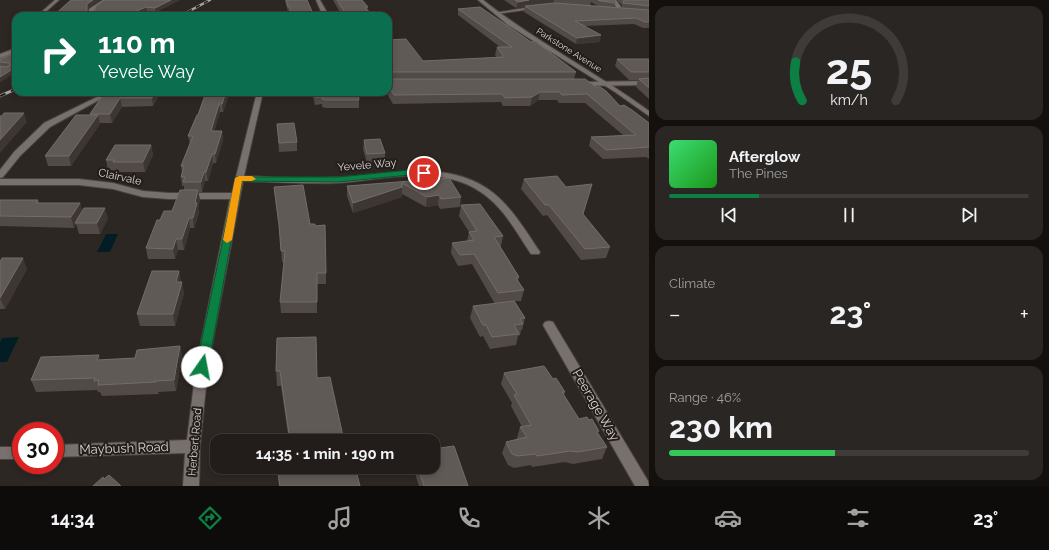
<!DOCTYPE html>
<html lang="en">
<head>
<meta charset="utf-8">
<style>
	body { margin:0; font-family:Raleway,sans-serif; background:#2a2623; color:#f1f3f6; height:100vh; display:flex; flex-direction:column; font-size:15px; white-space:nowrap }
	* { box-sizing:border-box; margin:0 }
	p { font-size:13px; color:#a2a2a2 }
	.icon { flex:none; width:22px; height:22px; fill:none; stroke:currentColor; stroke-width:2; stroke-linecap:round; stroke-linejoin:round }
	.map { position:relative; flex:1; overflow:hidden }
	.side { display:flex; flex-direction:column; gap:6px; padding:6px; background:#13100e; width:400px }
	.side>* { flex:none }
	.banner { position:absolute; left:12px; top:12px; width:380px; height:84px; border-radius:12px; box-shadow:0 2px 6px #0003,0 0 0 1px #3f3b39; background:#0b6e4f; color:#fff; overflow:hidden }
	.speed { position:absolute; left:12px; top:422px; display:flex; gap:8px; font-size:20px; font-weight:700; text-align:center }
	.speed>* { display:grid; place-content:center; width:52px; height:52px; border-radius:50%; background:#221d1a; box-shadow:0 2px 6px #0003,0 0 0 1px #3f3b39; line-height:1 }
	.speed .limit { border:6px solid #d22; background:#fff; color:#111 }
	.pin { position:absolute; display:grid; place-items:center; width:34px; height:34px; color:#fff; margin:-17px; border:2px solid #fff; border-radius:50%; box-shadow:0 1px 4px #0007 }
	.me { position:absolute; width:44px; margin:-22px; rotate:12deg; stroke-linejoin:round; filter:drop-shadow(0 0 3px #0008) }
	.turn { display:flex; align-items:center; gap:14px; height:84px; padding:0 20px; font-size:18px }
	.turn .icon { width:52px; height:52px; stroke-width:2.5 }
	.turn b { display:block; font-size:28px; line-height:34px }
	.big { font-size:30px; font-weight:700; line-height:1.1 }
	.side .widget { flex:1; display:flex; flex-direction:column; justify-content:center; gap:6px; min-width:0; padding:0 14px; border-radius:12px; background:#2a2623 }
	.side .dial { align-items:center; gap:0 }
	.dial svg { height:104px; overflow:visible; fill:none; stroke:#3f3b39; stroke-width:7; stroke-linecap:round; text-anchor:middle }
	.dial text { fill:#f1f3f6; stroke:none }
	.song { display:flex; align-items:center; gap:12px }
	.cover { width:48px; height:48px; border-radius:6px; background:linear-gradient(135deg,hsl(140 70% 55%),hsl(120 70% 35%)) }
	.played { height:4px; border-radius:2px; background:linear-gradient(90deg,#0b8043 25%,#3f3b39 25%) }
	.keys { display:flex; justify-content:space-around; direction:ltr }
	.heat { display:flex; justify-content:space-between; align-items:center; font-size:22px; direction:ltr }
	.charge { height:6px; border-radius:3px; background:linear-gradient(90deg,#34c759 46%,#3f3b39 0) }
	.trip { position:absolute; left:210px; top:434px; width:230px; height:40px; border-radius:12px; background:#221d1a; box-shadow:0 2px 6px #0003,0 0 0 1px #3f3b39; font-weight:700; line-height:40px; text-align:center }
	.menu { display:flex; height:64px; justify-content:space-around; align-items:center; background:#0e0c0a; color:#a2a2a2 }
	.menu .icon { width:28px; height:28px }
	.menu .selected { color:#0b8043 }
	.menu b { font-size:18px; color:#f1f3f6 }
	main { display:flex; flex:1; min-height:0 }
	.map>svg:first-child { display:block }
	.water { fill:#021e24 }
	.lines { fill:none; stroke-linecap:round; stroke-linejoin:round }
	.lane-casing { stroke:#484340; stroke-width:2 }
	.street-casing { stroke:#484340; stroke-width:2 }
	.secondary-casing { stroke:#484340; stroke-width:2 }
	.lane { fill:#78706c; fill-rule:evenodd }
	.street { fill:#78706c; fill-rule:evenodd }
	.secondary { fill:#78706c; fill-rule:evenodd }
	.rail-far1-casing { stroke:#a8a3a0; stroke-width:2.5 }
	.rail-casing { stroke:#a8a3a0; stroke-width:3 }
	.rail-far1 { stroke:#231d1a; stroke-width:1.5; stroke-dasharray:4.5; stroke-linecap:butt }
	.rail { stroke:#231d1a; stroke-width:2; stroke-dasharray:6; stroke-linecap:butt }
	.wall { fill:#514a47; fill-rule:evenodd }
	.shaded-wall { fill:#3d3632 }
	.building { fill:#605a56; stroke:#736d6a }
	.route { fill:#0b8043; stroke:#07532c }
	.slow { fill:#f59e0b }
	.labels { text-anchor:middle; dominant-baseline:central; stroke-width:4; stroke-linejoin:round; paint-order:stroke }
	.far-street-label { font-size:9px; fill:#dbd6d4; stroke:#231d1a }
	.street-label { font-size:11px; fill:#dbd6d4; stroke:#231d1a }
	.near-street-label { font-size:13px; fill:#dbd6d4; stroke:#231d1a }
</style>
</head>
<body>
<main>
<div class="map">
<svg width="649" height="486" viewBox="0 0 649 486">
	<rect width="100%" height="100%" fill="#2d2723"/>
	<path class="water" d="M106 234H118L110 252H97Z
		M19 337 7 362H0V342L2 338Z"/>
	<g class="lines">
		<g class="lane-casing">
			<path id="lane" d="M55 0H59L41 16H37Z"/>
		</g>
		<g class="street-casing">
			<path id="street" d="M103 0H108L94 10 95 16H89V9Z
				M316 0H320L329 16H323Z
				M611 0H616L621 7 617 13 613 12 616 7Z
				M537 6 539 8 496 14 494 13Z
				M16 48V52L0 58V54Z
				M649 81V85L578 86 575 84 578 82Z
				M257 92H263L244 176C275 177 307 179 338 177 387 175 444 159 488 189 511 205 525 230 540 252L539 254H531C517 233 504 208 482 193 440 163 384 180 337 183 306 184 274 182 243 181L208 367 200 446 199 486H183L185 453 55 457V445L187 440 196 367 230 199H169L143 197 113 189 79 185H0V179H79L113 183 143 191 169 193H232Z
				M103 94 108 95 50 127 20 156 3 177 0 178V170L14 152 44 123Z
				M549 321 553 322 648 481 649 486H635L543 325 545 322Z
				M0 447H21V459H0Z"/>
		</g>
		<g class="secondary-casing">
			<path id="secondary" d="M478 0H483C535 41 595 72 649 111V116L615 92 508 25Z"/>
		</g>
		<use href="#lane" class="lane"/>
		<use href="#street" class="street"/>
		<use href="#secondary" class="secondary"/>
		<g class="rail-far1-casing">
			<path id="rail-far1" d="M180 16 210 0"/>
		</g>
		<g class="rail-casing">
			<path id="rail" d="M0 96 16 89"/>
		</g>
		<use href="#rail-far1" class="rail-far1"/>
		<use href="#rail" class="rail"/>
	</g>
	<path class="wall" d="M71 0H100L88 8V13H95L104 0H180L156 12 147 11 136 16H53Z
		M285 0H307L314 16H291L290 12H288Z
		M333 0H362L368 7 367 10 371 14 370 16H342Z
		M504 0H615L616 1 614 7 622 8V5L617 0H649V28H643L634 24 585 26 600 42 576 44 524 12 525 6 516 8ZM591 2 598 6H590ZM554 3H562L529 6Z
		M458 9 576 72 574 79 649 123V159L646 157 603 159 589 146 591 137 623 135 585 103H559L557 100H538L530 106H503L501 102 393 104 386 92H388V40L423 61 497 58 495 55 497 47H500L458 15Z
		M16 52V72L0 82V66L6 67H7L0 66V59Z
		M617 59H649V99L636 87 638 80H629L615 66Z
		M105 92H161L153 106 122 107 112 123H100V124L71 166H48L45 156 90 115Z
		M206 92H230L223 112H220L214 131H222L223 140 216 163H213L208 181H205L202 192H198L200 200 198 208 199 213 194 228H190L184 250H178L175 259H148L146 248 160 220 172 211 184 190V186H182L181 177 182 173 181 166 190 144 188 136 198 115Z
		M312 92H358L359 100V108H326L322 107V104L315 105Z
		M277 124 297 142V151L279 152Z
		M364 140 385 153V162L367 163 363 149Z
		M151 145 153 155 145 172H115L114 170H108L106 160Z
		M449 178 461 197 460 207 440 209 438 205 426 207 402 194V197L353 213 347 196V186Z
		M524 179 610 247 606 258 581 260 547 215 543 216 521 189Z
		M274 187 310 224 326 273V284H317V313H281L280 302 284 262H282L280 235 275 197Z
		M0 200H38L39 203H80L82 212 108 218 100 234H79L76 224 74 228 0 226Z
		M461 205 503 236 501 246H500L519 277 518 281 524 290 521 301H515L525 318 522 330H521L520 335 518 336 516 345 490 349 483 336 480 337 470 318 473 306 495 304 472 264 458 266 451 253 452 243 467 241 469 232 459 216Z
		M0 262 27 269 5 309H0Z
		M179 271 181 282 184 293 175 326H140L137 314Z
		M277 338 317 378 344 441H289L281 386H277L276 371Z
		M180 346 182 357 176 391 158 392 159 394 102 396 100 392H98L97 390 36 392 31 380 100 360 135 358Z
		M504 373 553 379 565 392 564 396 579 419 598 434 607 447 602 459 573 464 565 462 532 467 531 465 514 468 508 465 502 453 506 442 517 439V438L520 427H522L511 406 512 403 501 384Z
		M277 467 360 486H279Z
		M413 467H433L468 486H419Z"/>
	<path class="shaded-wall" d="M93 0H100L88 8V16L87 13V4Z
		M171 0H180L156 12 155 8Z
		M529 0H554V3L516 8 518 2Z
		M146 7 147 11 136 16H125Z
		M601 35 600 42 576 44 577 38Z
		M16 67V72L0 82V77Z
		M155 92H161L153 106 152 98Z
		M226 92H230L223 112 222 104Z
		M540 92 538 100 530 106 532 97Z
		M120 98 122 107 112 123 110 114Z
		M219 104 220 112 212 140 211 131Z
		M24 113 27 122 0 153V140Z
		M98 115 100 124 71 166 69 156Z
		M222 131 223 140 216 163 215 154Z
		M151 145 153 155 145 172 143 162Z
		M212 154 213 163 208 181 206 172Z
		M204 172 205 181 202 192 201 182Z
		M402 187V197L353 213V203Z
		M198 190 200 200 198 208 199 213 194 228 193 218 195 203Z
		M439 195 438 205 426 207 427 197Z
		M80 203 83 213 75 223 76 224 74 228 71 217Z
		M105 208 108 218 100 234 97 223Z
		M189 218 190 228 184 250 182 239Z
		M176 239 178 250 175 259 173 249Z
		M23 258 27 269 5 309 0 298Z
		M179 271 181 282H176Z
		M182 282 184 293 175 326 173 314Z
		M180 346 182 357 176 391 174 380Z
		M99 355 102 366 97 360Z"/>
	<path class="building" d="M71 0H93L87 4V13H95V7L104 0H171L155 8 146 7 125 16H53Z
		M286 0H307L314 16H293L289 6 288 7Z
		M337 0H362L368 7H365L371 14H363L364 16H347Z
		M515 0H529L518 2Z
		M598 0H615L616 1 615 3 601 1Z
		M624 0H649V6L623 3Z
		M555 3 649 10V22H645L636 18 575 21 601 35 577 38 525 6Z
		M480 7 531 42 535 41 576 72H389L388 73V40L406 39 423 61 504 57 497 47H512L458 9Z
		M16 52V67L0 77V66L6 67 10 65 9 63 0 62V59Z
		M617 59H649V72H631Z
		M649 78V88L639 79Z
		M388 79H585L596 87H600L606 91 620 106 624 105 632 110 649 123V147L606 150 591 137 636 135 587 94 562 95 559 92H540L532 97 505 98 502 94 394 95 388 86Z
		M105 92H155L152 98H120L110 114H90Z
		M206 92H226L222 104H219L211 131H222L215 154H212L206 172H204L201 182H183L185 177H181L184 166H181L193 136H188L197 115H198Z
		M314 92H358L359 100H326L322 99V97H315Z
		M4 113H24L0 140V116H2Z
		M76 115H98L69 156H45Z
		M294 123 297 142 279 143 277 124Z
		M380 139 385 153 367 154 364 140Z
		M115 145H151L143 162H113L114 160H106Z
		M557 176 566 187 592 184 583 214 610 247 585 249 549 205H545L524 179Z
		M449 178 461 197 441 199 439 195 427 197 402 183V187L353 203 347 186Z
		M303 185 310 224H315V226L325 225 326 273H317V302H280L285 251H281L279 225 274 187Z
		M180 190H198L195 203H197L193 218H189L182 239H176L173 249 146 248 157 220H160L164 211H172Z
		M0 200H38L36 203H80L71 217 0 216Z
		M480 204 503 236 494 237 519 277 516 278 524 290 498 293 474 254 460 255 452 243 474 240 469 232 477 231 461 205Z
		M84 208H105L97 223H75Z
		M2 258H23L0 298V262Z
		M152 271H179L176 282H182L173 314H137Z
		M514 301 525 318 520 319 523 324 514 325 519 334 492 337 486 325H483L473 306Z
		M316 337 317 378 330 377 344 441H290L280 371H276L277 338Z
		M180 346 174 380 155 381 156 382 98 385 99 380 94 381 95 378 31 380 41 357 99 355 97 360 135 358 137 350Z
		M544 366 553 379 556 378 565 392H562L579 419 587 417 589 420 592 419 599 431 597 432 607 447 578 452 570 451 537 456 535 454 518 456 512 454 506 442 527 437 520 427 531 425 514 395 517 394 504 373Z
		M454 446 468 486H424L418 467H433V449Z
		M277 467H355L360 486H280Z
		M109 475 121 486H93L103 477 104 479Z"/>
	<path class="route" d="M410 170H424L427 173 424 175H410L338 182 242 181 208 367 206 370 202 371 198 370 196 367 236 177H338Z"/>
	<path class="slow" d="M239 176H252L256 179 252 181H242L232 240 227 243 223 240 235 178Z"/>
	<g class="labels">
		<g class="far-street-label">
			<text transform="translate(569 50) rotate(32)">Parkstone Avenue</text>
		</g>
		<g class="street-label">
			<text transform="translate(367 165) rotate(-5)">Yevele Way</text>
			<text transform="translate(120 177) rotate(12)">Clairvale</text>
			<text transform="translate(195 442) rotate(-85)">Herbert Road</text>
		</g>
		<g class="near-street-label">
			<text transform="translate(596 405) rotate(60)">Peerage Way</text>
			<text transform="translate(124 448) rotate(-2)">Maybush Road</text>
		</g>
	</g>
</svg>
<div class="speed"><div class="limit">30</div></div>
<div class="pin" style="left:424px;top:173px;background:#d93025"><svg class="icon" aria-label="arrive" viewBox="0 0 24 24"><path d="M6 21V4h12l-3 4 3 4H6"/></svg></div>
<svg class="me" style="left:202px;top:367px" viewBox="-20 -20 40 40"><circle r="19" fill="#fff"/><path d="M0-13L10 11 0 6-10 11z" fill="#0b8043"/></svg>
<div class="trip">14:35 · 1 min · 190 m</div>
<div class="banner">
<div class="turn"><svg class="icon" aria-label="right" viewBox="0 0 24 24"><path d="M7 20v-9h11M14 6l5 5-5 5"/></svg><div><b>110 m</b>Yevele Way</div></div>
</div>
</div>
<section class="side">
<div class="widget dial"><svg viewBox="0 0 100 80">
<path d="M14 69A42 42 0 1 1 86 69"/>
<path d="M14 69A42 42 0 0 1 9 39" stroke="#0b8043"/>
<text x="50" y="56" font-size="32" font-weight="700">25</text>
<text x="50" y="72" font-size="11">km/h</text>
</svg></div>
<div class="widget">
<div class="song"><i class="cover"></i><div><b>Afterglow</b><p>The Pines</p></div></div>
<div class="played"></div>
<div class="keys"><svg class="icon" aria-label="previous" viewBox="0 0 24 24"><path d="M18 5L8 12l10 7zM5 5v14"/></svg><svg class="icon" aria-label="pause" viewBox="0 0 24 24"><path d="M8 5v14M16 5v14"/></svg><svg class="icon" aria-label="next" viewBox="0 0 24 24"><path d="M6 5l10 7-10 7zM19 5v14"/></svg></div>
</div>
<div class="widget"><p>Climate</p>
<div class="heat"><a>−</a><b class="big">23°</b><a>+</a></div>
</div>
<div class="widget"><p>Range · 46%</p><b class="big">230 km</b><div class="charge"></div></div>
</section>
</main>
<nav class="menu">
<b>14:34</b>
<svg class="icon selected" aria-label="directions" viewBox="0 0 24 24"><path d="M12 3l9 9-9 9-9-9zM9 14v-3h6M13 9l2 2-2 2"/></svg>
<svg class="icon" aria-label="music" viewBox="0 0 24 24"><path d="M9 18V5l10-2v13"/><circle cx="6" cy="18" r="3"/><circle cx="16" cy="16" r="3"/></svg>
<svg class="icon" aria-label="phone" viewBox="0 0 24 24"><path d="M5 4h4l2 5-3 2q2 4 5 5l2-3 5 2v4C11 20 4 13 5 4z"/></svg>
<svg class="icon" aria-label="climate" viewBox="0 0 24 24"><path d="M12 3v18M4 7l16 10M4 17L20 7"/></svg>
<svg class="icon" aria-label="car" viewBox="0 0 24 24"><path d="M5 17H2v-5l4-1 3-4h7l3 4 3 1v5h-3M9 17h6M6 11h13"/><circle cx="7" cy="17" r="2"/><circle cx="17" cy="17" r="2"/></svg>
<svg class="icon" aria-label="filters" viewBox="0 0 24 24"><path d="M4 7h16M4 17h16"/><circle cx="9" cy="7" r="2"/><circle cx="15" cy="17" r="2"/></svg>
<b>23°</b>
</nav>
</body>
</html>
